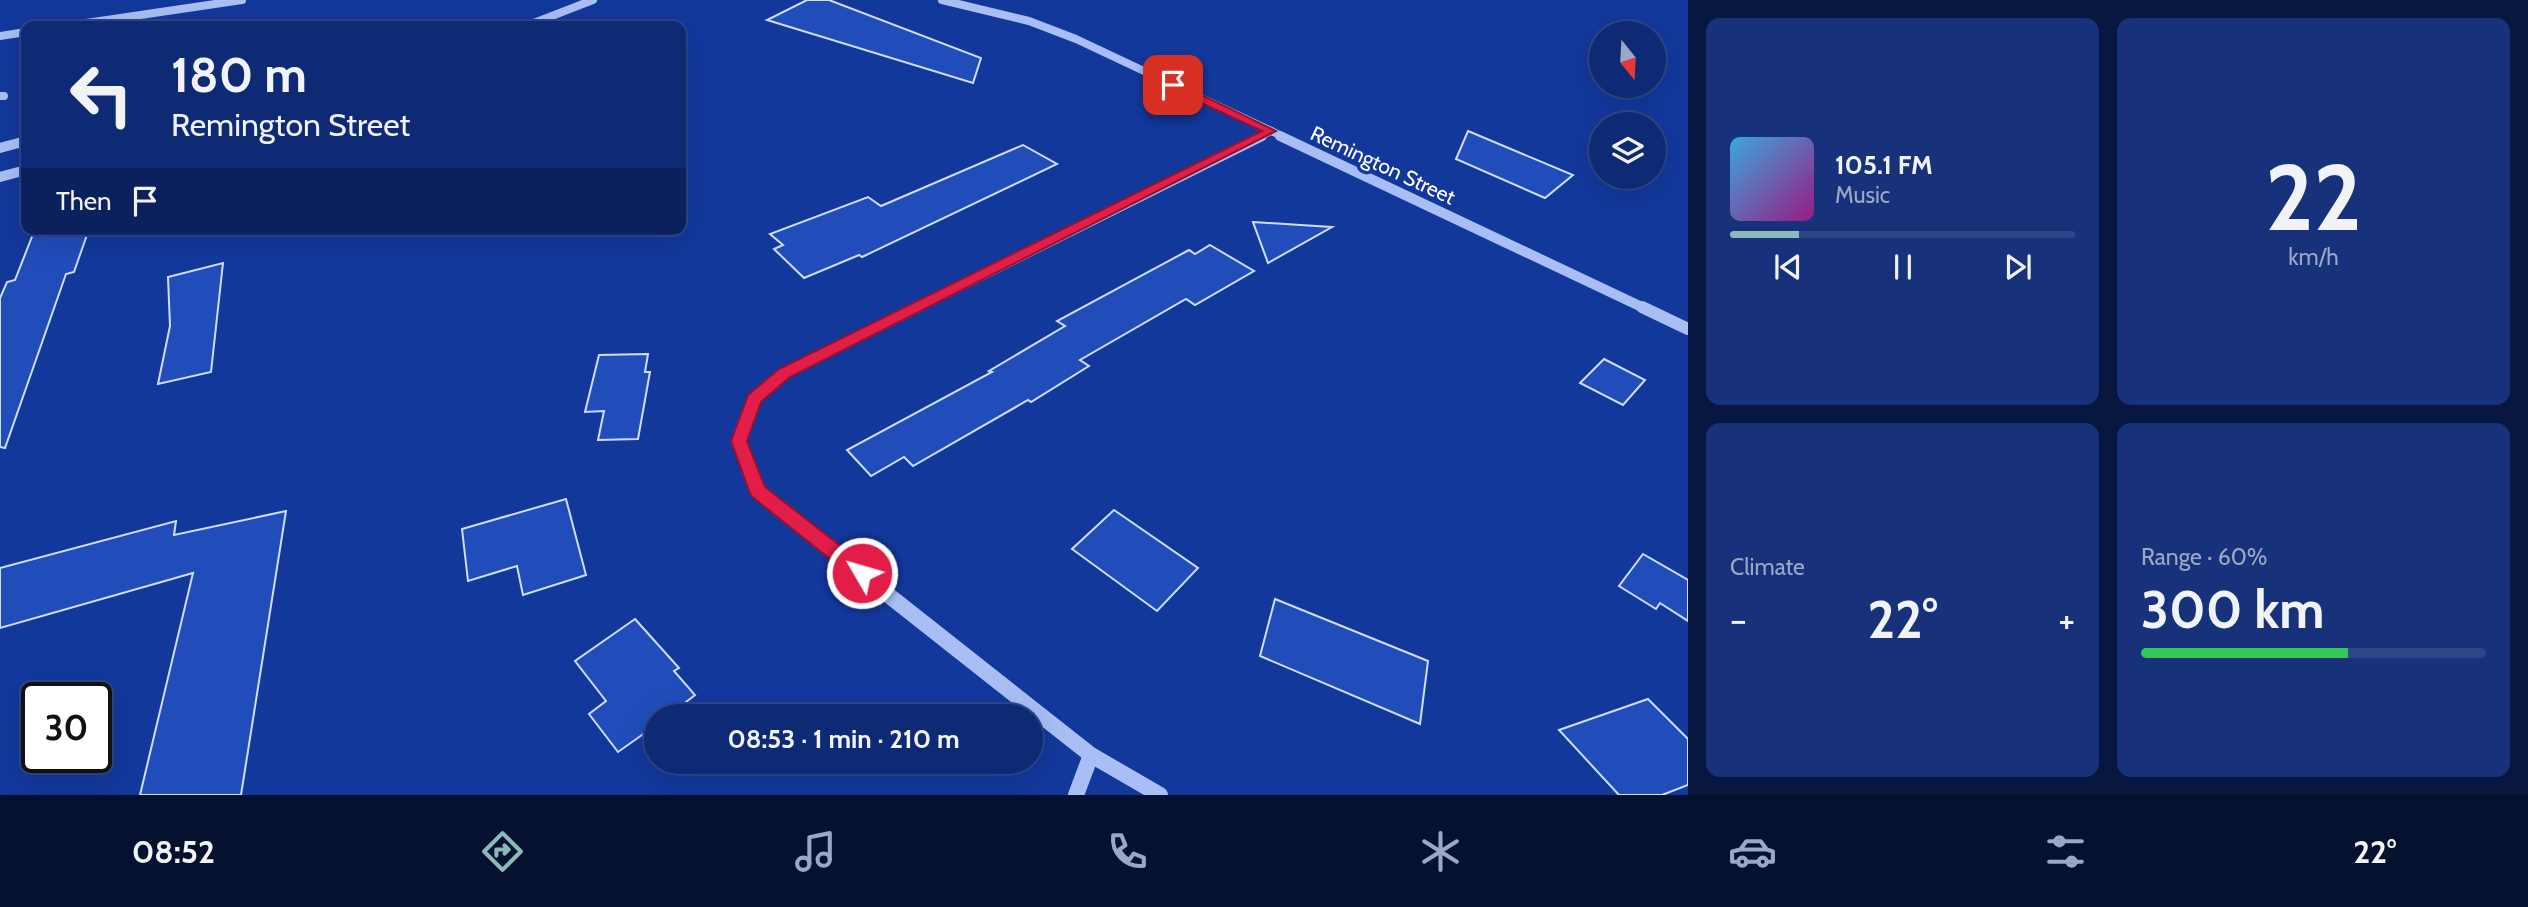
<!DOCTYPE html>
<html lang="en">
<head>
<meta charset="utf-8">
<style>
	body { margin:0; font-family:Cabin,sans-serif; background:#17327a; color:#f1f3f6; height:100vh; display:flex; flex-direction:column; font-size:26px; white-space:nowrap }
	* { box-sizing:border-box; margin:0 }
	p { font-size:23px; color:#9ba7c5 }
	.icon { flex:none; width:38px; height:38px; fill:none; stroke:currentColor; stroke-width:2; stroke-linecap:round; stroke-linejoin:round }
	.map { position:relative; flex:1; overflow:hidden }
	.sheet { display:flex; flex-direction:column; gap:18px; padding:18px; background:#081740; width:840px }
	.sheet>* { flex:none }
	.top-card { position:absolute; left:21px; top:21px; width:665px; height:214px; border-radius:14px; box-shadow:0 7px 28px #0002,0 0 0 2px #2e4687; background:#0e2a75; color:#f1f3f6; overflow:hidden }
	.needle { width:46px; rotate:162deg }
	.tools { position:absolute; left:1589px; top:21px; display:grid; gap:14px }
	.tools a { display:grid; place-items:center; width:77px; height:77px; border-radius:50%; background:#0e2a75; box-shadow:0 7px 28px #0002,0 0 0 2px #2e4687; font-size:35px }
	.speed { position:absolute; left:21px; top:682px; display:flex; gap:14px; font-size:35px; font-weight:700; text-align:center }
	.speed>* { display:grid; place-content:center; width:91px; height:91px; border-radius:50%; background:#0e2a75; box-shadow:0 7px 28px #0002,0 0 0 2px #2e4687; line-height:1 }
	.speed .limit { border:4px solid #111; border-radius:10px; background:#fff; color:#111 }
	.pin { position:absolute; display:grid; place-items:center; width:60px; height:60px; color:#fff; margin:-30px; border-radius:14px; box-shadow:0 4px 10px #0006 }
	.me { position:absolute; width:77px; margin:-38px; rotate:308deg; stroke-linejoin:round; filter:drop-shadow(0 0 5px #0008) }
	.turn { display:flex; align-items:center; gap:24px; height:147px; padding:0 35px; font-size:32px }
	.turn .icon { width:91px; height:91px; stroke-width:2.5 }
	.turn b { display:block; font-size:49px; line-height:60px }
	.then { display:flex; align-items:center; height:66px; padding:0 35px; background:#0003; gap:14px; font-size:26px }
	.big { font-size:52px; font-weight:800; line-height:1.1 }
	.sheet .card { flex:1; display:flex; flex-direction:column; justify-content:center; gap:10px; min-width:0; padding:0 24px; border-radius:14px; background:#17327a }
	.sheet .dial { align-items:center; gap:0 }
	.dial b { font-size:91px; line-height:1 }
	.song { display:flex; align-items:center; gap:21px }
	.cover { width:84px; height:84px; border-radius:10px; background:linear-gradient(135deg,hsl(200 70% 55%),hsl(310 70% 35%)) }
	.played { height:7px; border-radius:4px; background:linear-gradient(90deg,#8bbbb9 20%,#2e4687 20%) }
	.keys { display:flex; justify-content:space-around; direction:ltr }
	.heat { display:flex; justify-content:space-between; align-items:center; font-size:38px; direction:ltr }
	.charge { height:10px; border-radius:5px; background:linear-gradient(90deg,#34c759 60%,#2e4687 0) }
	.sheet .tiles { flex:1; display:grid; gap:18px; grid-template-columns:repeat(2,1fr) }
	.trip { position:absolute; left:644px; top:704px; width:399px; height:70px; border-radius:35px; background:#0e2a75; box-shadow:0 7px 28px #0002,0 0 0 2px #2e4687; font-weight:800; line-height:70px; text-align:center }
	.menu { display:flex; height:112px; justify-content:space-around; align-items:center; background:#06112f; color:#9ba7c5 }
	.menu .icon { width:49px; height:49px }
	.menu .on { color:#8bbbb9 }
	.menu b { font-size:32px; color:#f1f3f6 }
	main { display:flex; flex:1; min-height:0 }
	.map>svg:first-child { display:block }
	.building { fill:#214dbb; stroke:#d0ddfd; stroke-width:2 }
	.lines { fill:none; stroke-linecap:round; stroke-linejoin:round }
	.minor-far3 { stroke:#a8bef4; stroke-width:8 }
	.minor-far2 { stroke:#a8bef4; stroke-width:10 }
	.minor-far1 { stroke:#a8bef4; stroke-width:12 }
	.minor { stroke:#a8bef4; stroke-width:16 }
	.route { fill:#e11d48; stroke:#92132f; stroke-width:2 }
	.labels { text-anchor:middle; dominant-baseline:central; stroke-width:7; stroke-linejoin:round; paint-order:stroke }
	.far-street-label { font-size:21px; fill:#fff; stroke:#13389c }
</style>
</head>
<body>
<main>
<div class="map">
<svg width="1688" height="795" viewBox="0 0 1688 795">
	<rect width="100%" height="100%" fill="#13389c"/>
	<path class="building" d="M807 0H829L981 58 973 83 767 20Z
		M1468 131 1573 175 1545 198 1456 159Z
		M1023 145 1057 164 862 257 859 255 804 278 774 249 783 245 770 234 868 197 881 206Z
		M1253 222 1332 227 1268 263Z
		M35 229H89L74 272 66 274 5 448 0 447V298L7 282 15 280Z
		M1210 245 1254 271 1195 305 1186 299 1080 360 1089 366 1031 402 1028 400 913 466 904 457 871 476 847 450 992 372 989 371 1065 326 1057 321 1189 250 1195 254Z
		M223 263 211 372 158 384 170 326 168 277Z
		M648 354 645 372H650L638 439 598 440 604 411 585 412 599 355Z
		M1604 359 1645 380 1623 405 1580 383Z
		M566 499 586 575 523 595 517 566 468 581 462 529Z
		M1114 510 1198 568 1157 611 1072 549Z
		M286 511 241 795H140L193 573 0 628V568L176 521 174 535Z
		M1643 554 1688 580V621L1660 603 1656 609 1619 586Z
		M1275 599 1428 661 1420 724 1260 656Z
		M635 619 679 668 674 671 695 695 668 716H656V725L618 752 589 714 606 701 575 661Z
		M1648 699 1688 739V785L1662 795H1619L1559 730Z"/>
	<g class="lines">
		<path class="minor-far3" d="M942 0 1029 21 1076 39 1284 137
			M66 26 242 0
			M526 26 593 0
			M0 36 26 32
			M0 96H4
			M1258 137 1271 131"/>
		<path class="minor-far2" d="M1280 136 1646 309
			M0 148 26 141
			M0 177 26 170
			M914 309 1262 136"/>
		<path class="minor-far1" d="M1642 307 1688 329
			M800 525 757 491 739 441 754 399 785 373 917 307"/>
		<path class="minor" d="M797 523 1091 755 1160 795
			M1076 795 1091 755"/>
	</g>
	<path class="route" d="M1169 83H1177L1276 131 790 377 761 402 747 441 765 487 869 568 871 573 869 579 862 581 855 579 751 496 731 441 748 395 779 369 1262 131 1169 88Z"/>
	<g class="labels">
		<g class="far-street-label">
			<text transform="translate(1383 165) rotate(25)">Remington Street</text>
		</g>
	</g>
</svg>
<div class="tools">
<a><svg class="needle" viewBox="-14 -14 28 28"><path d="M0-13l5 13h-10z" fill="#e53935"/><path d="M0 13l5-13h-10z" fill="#9ba7c5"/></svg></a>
<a><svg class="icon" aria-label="layers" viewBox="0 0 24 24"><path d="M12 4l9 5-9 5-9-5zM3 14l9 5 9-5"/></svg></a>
</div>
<div class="speed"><div class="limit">30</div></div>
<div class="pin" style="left:1173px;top:85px;background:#d93025"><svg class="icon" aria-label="arrive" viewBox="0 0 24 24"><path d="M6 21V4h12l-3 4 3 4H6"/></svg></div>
<svg class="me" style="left:862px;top:573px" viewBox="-20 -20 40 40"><circle r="17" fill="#e11d48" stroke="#fff" stroke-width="3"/><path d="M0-11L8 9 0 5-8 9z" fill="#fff"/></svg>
<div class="trip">08:53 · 1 min · 210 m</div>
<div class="top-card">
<div class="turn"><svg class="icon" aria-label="left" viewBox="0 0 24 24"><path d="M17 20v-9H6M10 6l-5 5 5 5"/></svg><div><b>180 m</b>Remington Street</div></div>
<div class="then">Then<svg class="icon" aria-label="arrive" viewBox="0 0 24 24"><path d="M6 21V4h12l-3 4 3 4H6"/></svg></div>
</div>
</div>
<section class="sheet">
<div class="tiles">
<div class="card">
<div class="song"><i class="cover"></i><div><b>105.1 FM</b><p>Music</p></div></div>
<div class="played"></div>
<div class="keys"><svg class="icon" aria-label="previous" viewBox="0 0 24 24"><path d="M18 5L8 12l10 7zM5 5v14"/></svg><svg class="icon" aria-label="pause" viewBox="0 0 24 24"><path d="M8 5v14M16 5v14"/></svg><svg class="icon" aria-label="next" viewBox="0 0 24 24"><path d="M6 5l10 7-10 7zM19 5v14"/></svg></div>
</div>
<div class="card dial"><b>22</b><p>km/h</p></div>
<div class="card"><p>Climate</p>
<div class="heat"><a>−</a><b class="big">22°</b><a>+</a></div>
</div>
<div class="card"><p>Range · 60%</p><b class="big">300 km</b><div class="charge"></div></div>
</div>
</section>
</main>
<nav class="menu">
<b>08:52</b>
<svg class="icon on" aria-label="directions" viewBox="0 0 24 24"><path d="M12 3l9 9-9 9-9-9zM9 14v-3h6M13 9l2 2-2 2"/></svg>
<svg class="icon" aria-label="music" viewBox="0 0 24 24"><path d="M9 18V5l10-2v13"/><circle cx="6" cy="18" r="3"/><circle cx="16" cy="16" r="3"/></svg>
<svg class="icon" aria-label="phone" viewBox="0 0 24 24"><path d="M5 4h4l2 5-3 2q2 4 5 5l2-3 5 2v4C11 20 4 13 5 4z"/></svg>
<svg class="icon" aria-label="climate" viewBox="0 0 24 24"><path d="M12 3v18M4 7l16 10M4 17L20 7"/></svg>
<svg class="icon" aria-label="car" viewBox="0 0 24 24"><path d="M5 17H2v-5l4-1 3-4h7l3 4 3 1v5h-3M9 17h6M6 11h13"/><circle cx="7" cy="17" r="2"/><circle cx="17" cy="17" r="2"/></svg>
<svg class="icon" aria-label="filters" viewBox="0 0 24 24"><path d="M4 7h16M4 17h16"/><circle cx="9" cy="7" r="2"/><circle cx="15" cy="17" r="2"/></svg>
<b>22°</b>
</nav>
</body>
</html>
